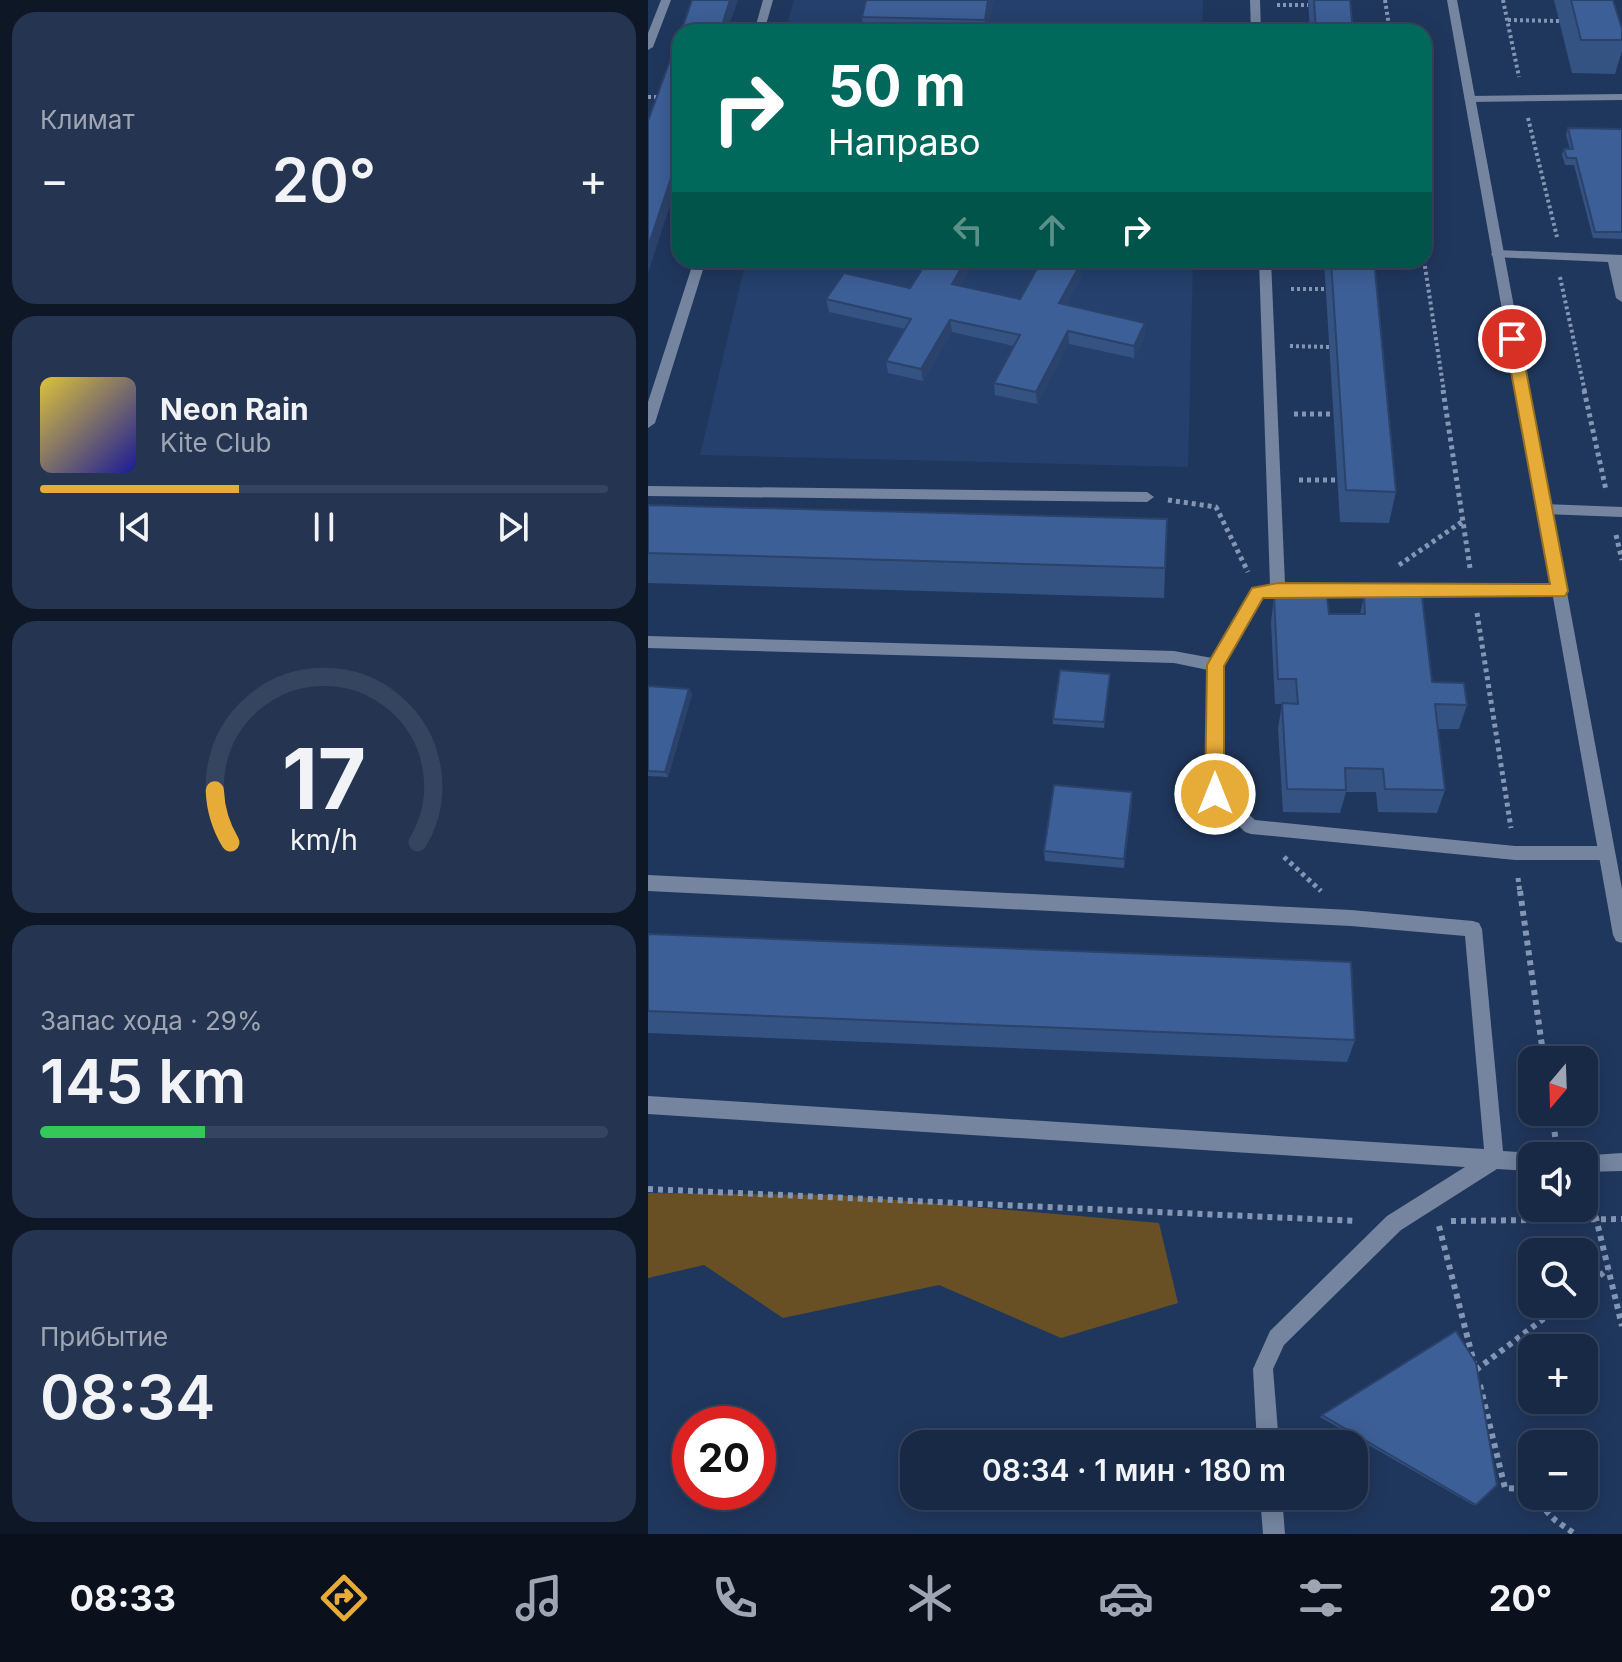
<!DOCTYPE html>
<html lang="ru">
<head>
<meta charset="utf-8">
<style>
	body { margin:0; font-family:Inter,sans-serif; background:#253551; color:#f1f3f6; height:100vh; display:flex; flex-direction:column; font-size:30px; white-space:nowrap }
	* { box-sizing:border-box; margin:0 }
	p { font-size:26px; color:#9fa6b3 }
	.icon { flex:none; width:44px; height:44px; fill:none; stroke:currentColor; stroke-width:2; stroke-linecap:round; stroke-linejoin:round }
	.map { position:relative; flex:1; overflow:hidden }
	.drawer { display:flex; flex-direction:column; gap:12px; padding:12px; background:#0d1726; width:648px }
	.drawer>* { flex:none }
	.guide { position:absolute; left:24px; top:24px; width:760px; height:244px; border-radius:24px; box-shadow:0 4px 20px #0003,0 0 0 2px #36455f; background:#00695c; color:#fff; overflow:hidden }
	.needle { width:52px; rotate:199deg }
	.fabs { position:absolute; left:870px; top:1046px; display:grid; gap:16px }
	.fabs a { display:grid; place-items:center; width:80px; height:80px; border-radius:16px; background:#182946; box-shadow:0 4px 20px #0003,0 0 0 2px #36455f; font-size:40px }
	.speed { position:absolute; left:24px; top:1406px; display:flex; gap:16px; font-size:40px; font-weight:700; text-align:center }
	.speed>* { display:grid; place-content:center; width:104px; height:104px; border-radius:50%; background:#182946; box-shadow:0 4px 20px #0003,0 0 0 2px #36455f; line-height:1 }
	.speed .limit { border:12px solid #d22; background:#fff; color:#111 }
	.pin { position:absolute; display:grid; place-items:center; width:68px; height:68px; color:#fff; margin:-34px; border:4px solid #fff; border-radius:50%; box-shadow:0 2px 8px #0007 }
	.me { position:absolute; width:88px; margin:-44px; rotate:0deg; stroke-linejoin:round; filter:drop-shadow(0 0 6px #0008) }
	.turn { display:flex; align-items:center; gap:28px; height:168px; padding:0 24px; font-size:36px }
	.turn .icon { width:104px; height:104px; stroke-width:2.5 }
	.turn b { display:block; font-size:56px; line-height:68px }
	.lanes { display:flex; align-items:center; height:76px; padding:0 24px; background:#0003; justify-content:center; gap:40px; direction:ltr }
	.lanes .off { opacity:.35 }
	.big { font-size:60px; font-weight:600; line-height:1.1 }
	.drawer .card { flex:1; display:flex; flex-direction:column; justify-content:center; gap:12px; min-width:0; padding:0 28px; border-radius:24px; background:#253551 }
	.drawer .dial { align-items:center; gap:0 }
	.dial svg { height:208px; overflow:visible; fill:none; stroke:#36455f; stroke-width:7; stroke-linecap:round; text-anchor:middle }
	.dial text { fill:#f1f3f6; stroke:none }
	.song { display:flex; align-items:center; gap:24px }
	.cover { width:96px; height:96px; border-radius:12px; background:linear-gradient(135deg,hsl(50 70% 55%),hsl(240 70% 35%)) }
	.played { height:8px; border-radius:4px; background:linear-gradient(90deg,#e7ac37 35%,#36455f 35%) }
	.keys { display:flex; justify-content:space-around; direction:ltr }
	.heat { display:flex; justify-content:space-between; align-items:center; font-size:44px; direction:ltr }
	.charge { height:12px; border-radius:6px; background:linear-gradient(90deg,#34c759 29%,#36455f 0) }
	.trip { position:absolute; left:252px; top:1430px; width:468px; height:80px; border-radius:24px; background:#182946; box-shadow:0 4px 20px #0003,0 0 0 2px #36455f; font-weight:600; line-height:80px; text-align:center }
	.dock { display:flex; height:128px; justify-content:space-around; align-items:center; background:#0a101c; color:#9fa6b3 }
	.dock .icon { width:56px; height:56px }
	.dock .current { color:#e7ac37 }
	.dock b { font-size:36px; color:#f1f3f6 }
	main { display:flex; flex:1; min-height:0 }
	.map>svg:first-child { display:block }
	.built { fill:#25406c }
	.green { fill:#684f24 }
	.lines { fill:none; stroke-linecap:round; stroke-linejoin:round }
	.path-far2 { stroke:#8396b4; stroke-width:4; stroke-dasharray:3 3; stroke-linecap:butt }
	.path-far1 { stroke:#8396b4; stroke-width:5; stroke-dasharray:4 4; stroke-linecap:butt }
	.path { stroke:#8396b4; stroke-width:6; stroke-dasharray:5 5; stroke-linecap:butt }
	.service { fill:#7585a0; fill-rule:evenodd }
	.tertiary { fill:#7585a0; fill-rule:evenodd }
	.wall { fill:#345282 }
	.shaded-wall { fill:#2b426a }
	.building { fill:#3d5f97; stroke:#2b426a; stroke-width:2 }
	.route { fill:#e7ac37; stroke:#967024; stroke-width:2 }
</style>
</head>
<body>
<main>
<section class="drawer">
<div class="card"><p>Климат</p>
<div class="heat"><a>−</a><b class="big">20°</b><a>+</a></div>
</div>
<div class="card">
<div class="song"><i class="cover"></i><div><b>Neon Rain</b><p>Kite Club</p></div></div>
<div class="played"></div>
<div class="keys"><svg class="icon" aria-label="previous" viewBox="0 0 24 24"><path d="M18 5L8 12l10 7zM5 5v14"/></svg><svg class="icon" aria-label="pause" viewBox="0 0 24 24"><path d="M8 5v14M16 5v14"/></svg><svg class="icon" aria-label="next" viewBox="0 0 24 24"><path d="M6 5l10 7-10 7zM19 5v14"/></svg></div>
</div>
<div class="card dial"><svg viewBox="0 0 100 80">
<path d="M14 69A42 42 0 1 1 86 69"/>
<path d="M14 69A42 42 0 0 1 8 49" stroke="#e7ac37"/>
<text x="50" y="56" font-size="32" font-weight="700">17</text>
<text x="50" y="72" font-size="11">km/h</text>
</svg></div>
<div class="card"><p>Запас хода · 29%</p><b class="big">145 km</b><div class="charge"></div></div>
<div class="card"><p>Прибытие</p><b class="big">08:34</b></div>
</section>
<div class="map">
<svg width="974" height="1534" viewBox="0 0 974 1534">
	<rect width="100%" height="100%" fill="#20375d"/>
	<path class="built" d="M146 0H555L554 32H137Z
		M98 260H545L540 467 52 455Z"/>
	<path class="green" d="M0 1193 189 1195 511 1223 530 1303 413 1338 291 1285 135 1318 56 1265 0 1278Z"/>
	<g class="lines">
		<path class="path-far2" d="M737 0 742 32
			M855 0 871 77
			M629 5H660
			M860 20 911 21
			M0 97H12
			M880 118 909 237
			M776 260 796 392
			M912 277 937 392
			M643 289H678
			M642 346 681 347"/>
		<path class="path-far1" d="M795 390 822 568
			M936 390 958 490
			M646 414H685
			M651 480H690
			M520 500 568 507 600 572
			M968 535 974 560
			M751 565 815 521
			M829 613 863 828
			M636 857 673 891
			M870 878 872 893"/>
		<path class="path" d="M872 891 896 1060
			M904 1112 909 1151
			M0 1189 709 1221
			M936 1200 948 1218 974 1326
			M803 1221 974 1219
			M791 1226 826 1363
			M936 1288 960 1269
			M828 1370 915 1304
			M832 1385 857 1488 878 1489 884 1496
			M884 1496 907 1520 927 1534"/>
		<path class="service" d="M13 0H23L5 47 0 50V33Z
			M115 0H125L116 32H106Z
			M602 0H612L613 32H603Z
			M974 94V100L822 102 816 99 822 96Z
			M849 250 974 255V302L968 298 960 262 845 257 843 254Z
			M46 260H58L7 423 0 428V402Z
			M611 260H623L637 584 911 585 918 591 911 597H614L576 665 575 791 607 820 867 846H959L965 848 967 853 965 858 959 860H867L603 834 597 832 559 794 560 670 526 663 0 648V636L526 651 564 658 605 588 622 585Z
			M0 486 499 492 506 497 499 502 0 496Z
			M896 504 974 507V517L896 514 889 509Z
			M0 875 703 910 825 921 831 923 834 929 855 1151 884 1153 891 1156H884V1171L849 1169 753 1230 636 1345 625 1369 631 1444H609L605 1369 622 1331 739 1216 817 1167 0 1114V1096L836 1149 817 936 703 926 0 891Z
			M974 1153V1171L936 1172V1156H930Z
			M612 1496H634L637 1534H615Z"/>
		<path class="tertiary" d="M799 0H809L974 889V943L968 941 965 935Z"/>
	</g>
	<path class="wall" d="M218 0H345L339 32H216L214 17Z
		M660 0H702L705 32H662Z
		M906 0H965L974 29V51L967 74 924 73Z
		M920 128 974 129V239L945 238 926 165H917L914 155 916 149H922L918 135Z
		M280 260H327L312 285 372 299 433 276 418 305 497 335 486 358 421 344 389 404 347 395 346 383 366 346 304 332 275 381 240 373 238 361 257 329 181 312 178 299 262 288Z
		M676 260H726L748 492 741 523 692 522Z
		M0 505 519 519 516 598 0 583Z
		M626 596 681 614H712L716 596 784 682 819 705 811 729H790L797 790 789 813 730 812 728 792H698L692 813 635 812 630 728 634 704H627L623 622Z
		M462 679 456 728 405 724V719Z
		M0 686 41 689 44 694 20 777 0 776Z
		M484 792V802L476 868 397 861 396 851Z
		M0 934 707 1040 699 1062 0 1033Z
		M674 1415 828 1505H825L672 1417Z"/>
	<path class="shaded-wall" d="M82 0H90L79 32H72Z
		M340 0H345L339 32H338L337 20Z
		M32 151V175L0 273V247Z
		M318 260H327L305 296 304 284Z
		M433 263V276L412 316 411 303Z
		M302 320 304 332 275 381 273 369Z
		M497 323V335L486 358V346Z
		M420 331 421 344 389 404 388 392Z
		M41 689 44 694 20 777 17 772Z
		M484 792V802L476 868V859Z"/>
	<path class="building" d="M44 0H82L72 32H33Z
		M218 0H340L337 20 214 17Z
		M666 0H702L705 32H668Z
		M923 0H965L974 29V40H933Z
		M559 24H580V32H559Z
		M32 33V151L0 247V121Z
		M920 128 974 129V232H947L928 158H919L916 149H925Z
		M280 260H318L304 284 372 299 394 260H418L433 263 411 303 497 323 486 346 420 331 388 392 346 383 372 335 302 320 273 369 238 361 263 319 178 299 196 273 262 288Z
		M683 260H726L748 492 698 490Z
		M0 505 519 519 517 568 0 553Z
		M626 596 679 597 681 614H717L716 596 774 597 784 682 816 683 819 705 787 704 797 790 737 789 735 769 697 768 698 790 639 789 634 703 650 704 648 679H630Z
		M412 670 462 674 456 722 405 719Z
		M0 686 41 689 17 772 0 771Z
		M406 785 484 792 476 859 396 851Z
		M0 934 703 962 707 1040 0 1011Z
		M808 1331 828 1363 849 1485 828 1505 674 1415Z"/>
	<path class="route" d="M864 334 872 339 920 591 917 596 615 598 576 666V794L573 800H560L557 794 559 665 604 588 630 583 902 584 857 339Z"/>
</svg>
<div class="fabs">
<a><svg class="needle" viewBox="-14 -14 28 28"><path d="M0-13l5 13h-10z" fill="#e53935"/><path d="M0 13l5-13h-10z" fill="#9fa6b3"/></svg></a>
<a><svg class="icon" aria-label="sound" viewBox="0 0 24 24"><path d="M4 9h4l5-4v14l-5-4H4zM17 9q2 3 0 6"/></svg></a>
<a><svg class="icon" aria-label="search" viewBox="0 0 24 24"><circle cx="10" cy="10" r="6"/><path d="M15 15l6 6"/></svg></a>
<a>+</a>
<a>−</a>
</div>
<div class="speed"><div class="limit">20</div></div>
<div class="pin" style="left:864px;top:339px;background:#d93025"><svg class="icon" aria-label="arrive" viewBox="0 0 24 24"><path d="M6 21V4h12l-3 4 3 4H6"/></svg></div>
<svg class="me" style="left:567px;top:794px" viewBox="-20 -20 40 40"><circle r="17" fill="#e7ac37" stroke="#fff" stroke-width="3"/><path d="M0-11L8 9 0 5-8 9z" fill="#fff"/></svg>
<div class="trip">08:34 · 1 мин · 180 m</div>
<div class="guide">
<div class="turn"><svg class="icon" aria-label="right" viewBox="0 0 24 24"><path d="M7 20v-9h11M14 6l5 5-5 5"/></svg><div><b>50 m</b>Направо</div></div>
<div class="lanes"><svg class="icon off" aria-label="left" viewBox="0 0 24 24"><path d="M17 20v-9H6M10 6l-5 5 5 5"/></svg><svg class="icon off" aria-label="ahead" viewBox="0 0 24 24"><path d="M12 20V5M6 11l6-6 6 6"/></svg><svg class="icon" aria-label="right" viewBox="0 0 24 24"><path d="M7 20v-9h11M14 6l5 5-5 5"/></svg></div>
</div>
</div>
</main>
<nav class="dock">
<b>08:33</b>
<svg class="icon current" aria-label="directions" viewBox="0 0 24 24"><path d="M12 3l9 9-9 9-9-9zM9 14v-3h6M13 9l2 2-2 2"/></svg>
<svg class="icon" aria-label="music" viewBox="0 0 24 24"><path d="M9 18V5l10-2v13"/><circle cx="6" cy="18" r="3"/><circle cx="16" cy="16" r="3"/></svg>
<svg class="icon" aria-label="phone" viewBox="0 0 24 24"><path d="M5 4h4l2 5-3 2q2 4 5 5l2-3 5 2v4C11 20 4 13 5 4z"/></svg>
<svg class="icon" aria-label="climate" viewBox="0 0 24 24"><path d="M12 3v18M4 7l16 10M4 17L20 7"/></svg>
<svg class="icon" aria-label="car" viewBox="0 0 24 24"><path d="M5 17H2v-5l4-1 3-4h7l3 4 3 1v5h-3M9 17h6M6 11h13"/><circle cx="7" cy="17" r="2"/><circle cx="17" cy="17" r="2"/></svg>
<svg class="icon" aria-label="filters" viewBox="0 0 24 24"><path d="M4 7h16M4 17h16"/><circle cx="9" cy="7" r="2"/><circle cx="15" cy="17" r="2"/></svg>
<b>20°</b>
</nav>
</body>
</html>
